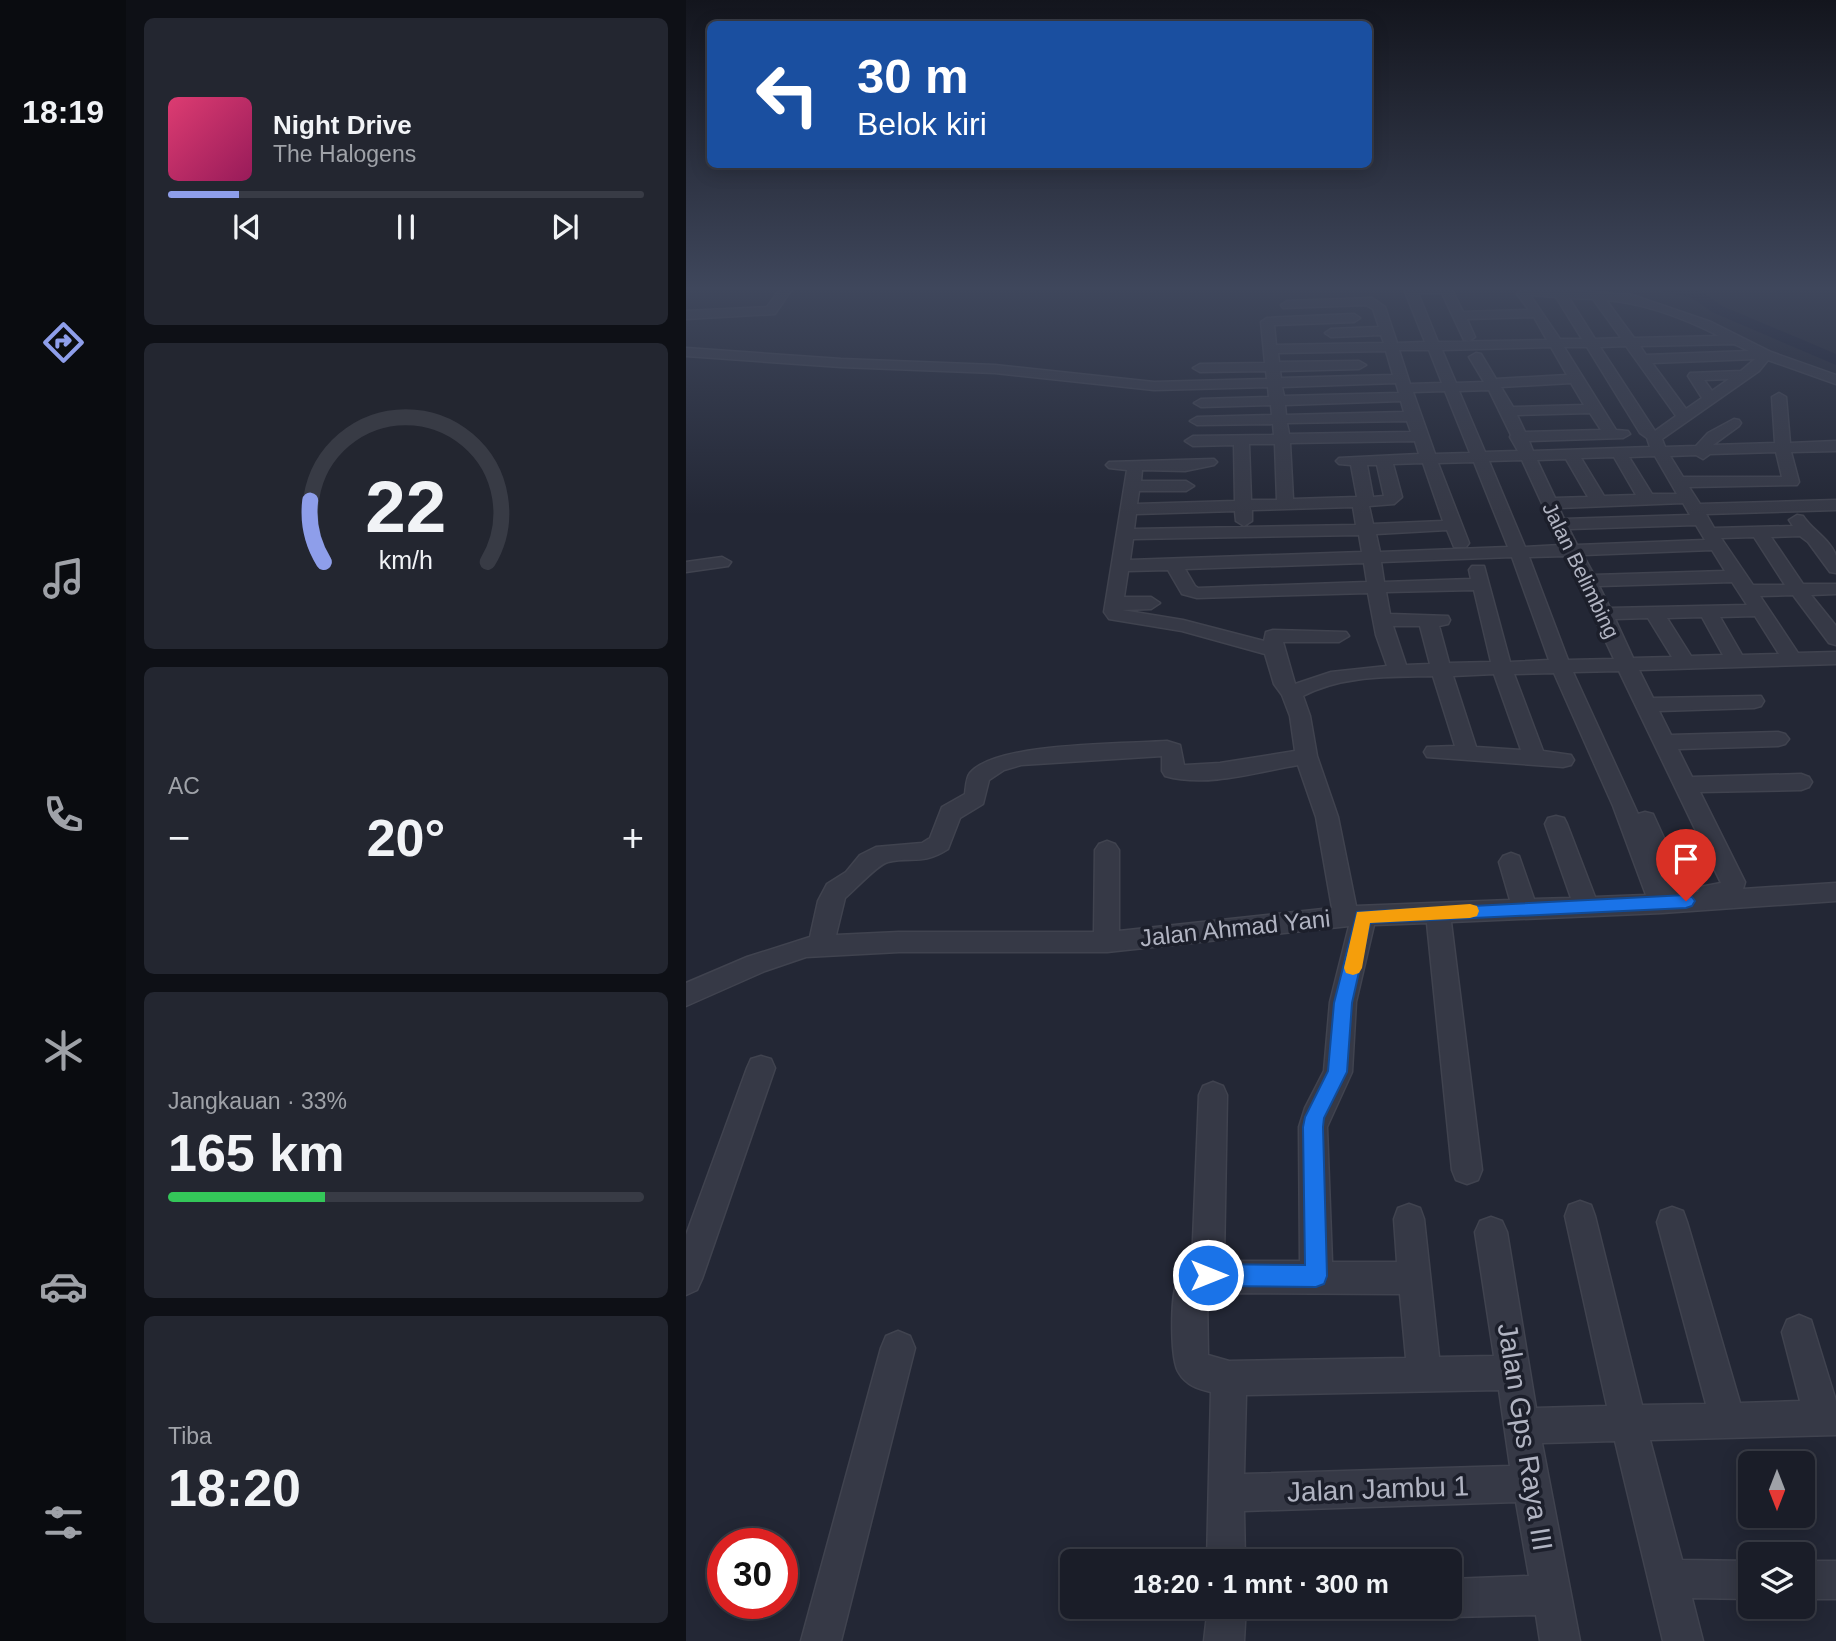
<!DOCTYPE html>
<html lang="id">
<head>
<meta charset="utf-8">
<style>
	body { margin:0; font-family:Helvetica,sans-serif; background:#232630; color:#f1f3f6; height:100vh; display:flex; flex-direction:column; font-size:26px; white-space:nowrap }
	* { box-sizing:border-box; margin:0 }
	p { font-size:23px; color:#9fa2a8 }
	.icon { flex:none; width:38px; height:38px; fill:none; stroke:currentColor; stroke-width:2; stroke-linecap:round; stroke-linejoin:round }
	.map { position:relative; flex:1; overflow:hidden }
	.drawer { display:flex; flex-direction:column; gap:18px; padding:18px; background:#0e1016; width:560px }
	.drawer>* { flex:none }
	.banner { position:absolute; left:21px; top:21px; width:665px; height:147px; border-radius:10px; box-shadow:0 4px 18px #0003,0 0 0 2px #383b45; background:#1a4fa0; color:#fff; overflow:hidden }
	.needle { width:46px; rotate:180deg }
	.buttons { position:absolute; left:1052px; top:1451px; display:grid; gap:14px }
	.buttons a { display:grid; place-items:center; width:77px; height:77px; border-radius:10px; background:#1a1d28; box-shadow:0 4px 18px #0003,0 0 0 2px #383b45; font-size:35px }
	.speed { position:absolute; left:21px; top:1528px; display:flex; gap:14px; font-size:35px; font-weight:700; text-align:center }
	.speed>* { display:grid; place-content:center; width:91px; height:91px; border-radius:50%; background:#1a1d28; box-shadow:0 4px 18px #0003,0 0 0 2px #383b45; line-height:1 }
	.speed .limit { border:10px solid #d22; background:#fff; color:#111 }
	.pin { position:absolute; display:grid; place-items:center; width:60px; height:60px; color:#fff; margin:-72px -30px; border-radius:50% 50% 50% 0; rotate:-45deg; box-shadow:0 0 7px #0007 }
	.pin .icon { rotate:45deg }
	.me { position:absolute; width:77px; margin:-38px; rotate:90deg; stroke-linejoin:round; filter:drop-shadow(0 0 5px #0008) }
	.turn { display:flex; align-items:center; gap:24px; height:147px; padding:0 35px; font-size:32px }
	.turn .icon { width:91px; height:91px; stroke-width:2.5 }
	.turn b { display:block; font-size:49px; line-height:60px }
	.big { font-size:52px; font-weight:700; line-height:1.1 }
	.drawer .card { flex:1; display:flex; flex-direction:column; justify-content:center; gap:10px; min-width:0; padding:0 24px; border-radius:10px; background:#232630 }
	.drawer .dial { align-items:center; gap:0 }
	.dial svg { height:182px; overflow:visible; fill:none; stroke:#383b45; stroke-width:7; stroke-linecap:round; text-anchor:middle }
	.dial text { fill:#f1f3f6; stroke:none }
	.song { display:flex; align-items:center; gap:21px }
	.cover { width:84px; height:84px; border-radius:10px; background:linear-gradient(135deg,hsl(340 70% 55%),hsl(330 70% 35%)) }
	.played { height:7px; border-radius:4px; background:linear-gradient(90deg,#8e9eea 15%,#383b45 15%) }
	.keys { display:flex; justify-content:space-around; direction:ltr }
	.heat { display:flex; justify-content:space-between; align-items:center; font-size:38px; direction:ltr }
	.charge { height:10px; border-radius:5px; background:linear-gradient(90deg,#34c759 33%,#383b45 0) }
	.trip { position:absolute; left:374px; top:1549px; width:402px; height:70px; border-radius:10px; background:#1a1d28; box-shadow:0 4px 18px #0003,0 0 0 2px #383b45; font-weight:700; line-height:70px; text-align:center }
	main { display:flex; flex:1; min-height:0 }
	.tab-bar { display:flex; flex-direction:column; width:126px; justify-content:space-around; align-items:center; background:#0a0c10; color:#9fa2a8 }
	.tab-bar .icon { width:49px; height:49px }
	.tab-bar .active { color:#8e9eea }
	.tab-bar b { font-size:32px; color:#f1f3f6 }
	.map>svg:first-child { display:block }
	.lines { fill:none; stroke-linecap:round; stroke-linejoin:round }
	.river { fill:#181d31; fill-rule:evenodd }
	.minor-casing { stroke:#40434f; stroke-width:3 }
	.minor { fill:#363946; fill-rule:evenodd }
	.route { fill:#1a73e8; stroke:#114b97; stroke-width:2 }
	.slow { fill:#f59e0b }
	.labels { text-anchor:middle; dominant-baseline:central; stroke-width:7; stroke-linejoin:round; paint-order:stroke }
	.far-street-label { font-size:21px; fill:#b1b4c2; stroke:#1c1f2b }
	.street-label { font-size:24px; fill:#b1b4c2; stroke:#1c1f2b }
	.near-street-label { font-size:28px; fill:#b1b4c2; stroke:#1c1f2b }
</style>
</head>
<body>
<main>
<nav class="tab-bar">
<b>18:19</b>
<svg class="icon active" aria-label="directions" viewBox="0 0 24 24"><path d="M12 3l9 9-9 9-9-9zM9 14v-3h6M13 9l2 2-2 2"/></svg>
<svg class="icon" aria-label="music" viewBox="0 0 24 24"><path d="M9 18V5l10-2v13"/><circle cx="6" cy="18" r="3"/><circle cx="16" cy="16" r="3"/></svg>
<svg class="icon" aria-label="phone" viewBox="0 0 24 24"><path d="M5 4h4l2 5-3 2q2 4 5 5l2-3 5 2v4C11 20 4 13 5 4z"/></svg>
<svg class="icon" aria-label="climate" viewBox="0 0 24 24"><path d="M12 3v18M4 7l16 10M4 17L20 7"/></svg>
<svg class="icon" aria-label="car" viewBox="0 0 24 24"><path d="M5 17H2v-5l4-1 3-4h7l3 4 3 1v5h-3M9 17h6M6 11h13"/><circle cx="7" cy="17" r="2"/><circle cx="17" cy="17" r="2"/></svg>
<svg class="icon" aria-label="filters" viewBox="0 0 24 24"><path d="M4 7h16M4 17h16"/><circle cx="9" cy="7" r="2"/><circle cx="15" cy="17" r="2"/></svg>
</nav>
<section class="drawer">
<div class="card">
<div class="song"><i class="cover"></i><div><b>Night Drive</b><p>The Halogens</p></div></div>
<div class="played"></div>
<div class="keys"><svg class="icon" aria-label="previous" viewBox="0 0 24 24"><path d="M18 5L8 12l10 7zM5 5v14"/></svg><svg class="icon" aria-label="pause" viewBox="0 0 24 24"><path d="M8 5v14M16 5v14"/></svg><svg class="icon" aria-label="next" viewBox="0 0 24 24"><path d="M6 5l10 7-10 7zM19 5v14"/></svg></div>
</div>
<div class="card dial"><svg viewBox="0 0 100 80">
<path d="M14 69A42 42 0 1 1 86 69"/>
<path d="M14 69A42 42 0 0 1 8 42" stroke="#8e9eea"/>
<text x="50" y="56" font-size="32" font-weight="700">22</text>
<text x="50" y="72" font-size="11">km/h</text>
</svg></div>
<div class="card"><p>AC</p>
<div class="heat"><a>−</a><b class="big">20°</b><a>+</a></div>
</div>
<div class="card"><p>Jangkauan · 33%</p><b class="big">165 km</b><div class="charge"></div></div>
<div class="card"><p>Tiba</p><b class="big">18:20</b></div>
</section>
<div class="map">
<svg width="1150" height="1641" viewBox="0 0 1150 1641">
	<rect width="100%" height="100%" fill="#232735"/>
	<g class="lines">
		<path class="river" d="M964 286H989L1016 292 1036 306 1150 354V365L1026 312 1006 298 966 289Z"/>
		<g class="minor-casing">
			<path id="minor" d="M96 286H108L89 314 0 319V311L81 307Z
				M720 286H764L777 312 843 310 831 294 834 288 838 287 946 295 1025 322 1085 352 1150 375V384L1082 360 1073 371 976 439 979 447 1010 446 1022 433 1048 419 1053 420 1055 423 1053 426 1027 445 1089 443 1086 397 1093 393 1100 397 1104 443 1150 441V451L1105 452 1113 482 1111 485 1003 487 1014 504 1150 500V510L1020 514 1028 528 1107 526 1103 520 1111 515 1117 516C1126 530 1145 540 1150 556 1150 560 1150 569 1150 573L1144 572 1122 542 1114 536 1085 537 1117 584H1150V594L1125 595 1150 626V645L1143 643 1107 595 1074 596 1112 653 1150 652V664L953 670 967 698 1075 696 1078 701 1075 706 1068 708 973 711 985 735 1092 732 1099 734 1103 739 1099 744 1092 746 992 749 1006 777 1115 774 1123 777 1126 782 1123 787 1115 790 1014 792 1059 882 1057 889 1150 883V901L976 913 765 922 796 1170 792 1180 781 1184 770 1180 766 1170 741 923 688 925 670 1002 666 1072 641 1127 646 1262H711L708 1219 712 1208 723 1204 734 1208 738 1219 753 1357 808 1356 789 1232 794 1221 805 1217 816 1221 821 1232 850 1408 921 1406 879 1216 883 1205 894 1201 905 1205 909 1216 956 1405 1020 1404 971 1222 975 1211 986 1207 997 1211 1001 1222 1054 1403 1114 1401 1096 1332 1101 1320 1113 1315 1125 1320 1150 1401V1435L964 1440 996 1560 1064 1561V1599L1006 1598 1017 1641H977L929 1441 856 1443 894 1641H854L850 1615 765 1617 751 1612 749 1606H765V1579L843 1576 830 1502 558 1511 559 1561H521L525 1392C512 1389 500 1385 493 1373 484 1360 485 1301 490 1285 493 1276 498 1269 506 1264L513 1095 517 1086 527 1082 537 1086 541 1095 538 1261H614L613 1127 619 1108 638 1071 644 1002 663 926 421 952H213L120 957 79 971 0 1006V983L61 957 124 937 132 901 141 884 160 872 174 855 190 847 236 843 244 838 256 807 279 794C280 787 280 778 284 773 309 742 440 744 481 741L494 745 498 765H500L534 763 609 751 604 716 596 695 588 684 579 654 496 631 423 619 418 612 441 470 423 468 420 465 423 462 528 459 531 462 528 465 499 471 456 470 455 481H500L508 486 500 491H453L451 504 549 501 548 445 507 446 499 441 507 436 588 435 587 424 511 425 504 421 511 417 586 415 585 405 515 407 508 403 515 399 583 397 582 387 468 390 309 373 155 367 0 356V348L155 359 309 365 468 382 581 379 580 371 514 372 507 368 514 364 579 363 575 322 581 318 668 314 674 318 668 322 588 325 590 345 698 343 695 335 645 337 639 333 645 329 693 327 687 309 680 305 597 308 595 305 601 301 686 298 699 307 711 343 739 342 718 289ZM732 293H756L778 340 783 341 789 337 781 319 848 317 861 340 752 342ZM844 295 870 297 896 339H874ZM883 298 907 299 935 338 909 339ZM920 300C958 303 1000 319 1033 336L948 338ZM1048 344 1063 351 960 355 954 346ZM940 346 990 416 969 431 914 347ZM865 347 881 375 810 379 795 354 790 353 783 357 798 382 770 383 756 350ZM878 347H901L954 433 961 438 964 447 847 451 843 441 937 438 944 434 942 431 930 430ZM713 350H743L756 383 724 384ZM700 351 707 375 595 378 594 371 673 369 680 365 673 361 593 362 592 353ZM1069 359 1055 371 1004 373 1002 376 1016 398 1000 409 966 363ZM1043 379 1026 391 1018 380ZM710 383 713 393 598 396 596 387ZM885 383 898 405 827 407 815 387ZM803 390 825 435 824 437 832 451 799 452 773 391ZM759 391 784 453 749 454 727 392ZM715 401 718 412 600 415 599 405ZM904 413 915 430 839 432 831 415ZM721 421 725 432 603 434 601 423ZM729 441 733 454 653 458 650 461 653 464 665 465 671 497 607 499 604 443ZM563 444H589L591 500H565ZM1090 452 1096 477H997L984 456 1010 455 1017 459 1024 454ZM969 456 991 494H966L943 457ZM928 457 950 495 918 496 895 458ZM880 459 902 497 869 498 851 460ZM836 460 875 545 839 547 803 461ZM788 462 822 547 694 552 690 534 761 530 768 547H780L783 543 752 463ZM737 463 757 521 687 524 683 506 708 504 716 497 707 464ZM681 465H691L698 496 687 497ZM997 503 1004 515 878 519 873 508ZM667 507 670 525 448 529 450 514 549 511 550 521 558 526 566 521V510ZM1010 525 1019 540 891 545 883 529ZM673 535 676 552 444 560 447 539ZM1068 537 1099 585H1067L1035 538ZM1026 550 1039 571 908 575 897 555ZM880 556 928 659 882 660 843 557ZM826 557 863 660 824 662 798 566H786L783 570 785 579 698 582 695 562ZM678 563 681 582 512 588 509 586 499 569ZM482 570 496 594 511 598 682 593 690 635 701 666 645 672 609 684 597 642H653L663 636 660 632 587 630 580 632 578 641 497 620 436 610 465 609 474 603 465 597H438L442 571ZM1046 582 1061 605 924 608 913 586ZM788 590 805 662 763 663 753 626 762 624 764 620 762 616 704 614 700 592ZM1069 616 1093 654 1056 655 1034 617ZM1016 617 1037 655 1005 656 981 618ZM962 618 986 657 947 658 929 619ZM707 626H734L744 664 720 665ZM933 671 1035 883 1014 887 1012 892 1003 893 967 814 959 812 952 814 887 672ZM868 673 927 806 960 895 909 897 881 824 878 818 870 816 862 818 859 824 885 898 848 899 833 856 825 853 817 856 813 862 824 900 670 906 652 817 631 756 624 716 617 696C656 675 704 677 747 676L769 746 741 747 738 752 741 757 877 767 885 765 888 760 885 755 857 751 828 674ZM808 674 835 750 790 747 767 676ZM476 756V771L479 776C521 788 571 772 612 765L630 817 646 908 433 931V850L429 844 421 841 413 844 409 850 408 932H213L150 935 159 898C170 889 192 864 202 862 228 856 235 866 262 849L274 818 297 804 303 780 318 770 335 765ZM521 1293 714 1294 720 1358 543 1361 522 1355ZM813 1390 824 1466 558 1474 560 1395Z
				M36 557 45 562 42 566 0 572V562Z
				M75 1056 85 1059 89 1068 16 1279 11 1290 0 1295V1235L61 1068 65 1059Z
				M212 1331 224 1336 229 1348 155 1641H115L195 1348 200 1336Z
				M1116 1561H1150V1599H1116Z
				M522 1606H560L558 1641H518Z"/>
		</g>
		<use href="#minor" class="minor"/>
	</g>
	<linearGradient id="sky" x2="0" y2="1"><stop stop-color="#13151d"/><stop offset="0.56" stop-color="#3f475c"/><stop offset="1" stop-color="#3f475c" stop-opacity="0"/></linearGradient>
	<rect width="1150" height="515" fill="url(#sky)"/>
	<path class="route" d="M1000 895 1006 897 1009 901 1006 906 1000 908 684 923 666 1003 661 1072 638 1118 637 1127 641 1276 638 1284 630 1287 522 1286 514 1283 511 1275 514 1267 522 1264 619 1265 617 1127 619 1117 642 1071 648 1003 671 912Z"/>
	<path class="slow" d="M784 904 791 906 793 911 791 916 784 918 684 923 676 968 673 973 667 975 660 973 658 968 671 912Z"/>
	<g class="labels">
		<g class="far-street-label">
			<text transform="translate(895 570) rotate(64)">Jalan Belimbing</text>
		</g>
		<g class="street-label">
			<text transform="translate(549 928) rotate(-6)">Jalan Ahmad Yani</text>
		</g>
		<g class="near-street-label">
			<text transform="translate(839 1437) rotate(81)">Jalan Gps Raya III</text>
			<text transform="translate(692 1489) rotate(-2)">Jalan Jambu 1</text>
		</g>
	</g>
</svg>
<div class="buttons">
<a><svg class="needle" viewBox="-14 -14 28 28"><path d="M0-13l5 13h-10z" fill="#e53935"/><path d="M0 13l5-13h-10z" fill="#9fa2a8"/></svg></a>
<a><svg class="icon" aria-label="layers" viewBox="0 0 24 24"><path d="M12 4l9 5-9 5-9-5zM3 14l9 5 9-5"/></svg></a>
</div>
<div class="speed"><div class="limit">30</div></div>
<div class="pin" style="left:1000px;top:901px;background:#d93025"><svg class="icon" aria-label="arrive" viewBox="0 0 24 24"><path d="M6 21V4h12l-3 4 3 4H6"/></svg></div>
<svg class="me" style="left:522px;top:1275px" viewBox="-20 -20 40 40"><circle r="17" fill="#1a73e8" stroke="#fff" stroke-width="3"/><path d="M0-11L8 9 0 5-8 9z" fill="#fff"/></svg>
<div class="trip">18:20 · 1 mnt · 300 m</div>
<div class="banner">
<div class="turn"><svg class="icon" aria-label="left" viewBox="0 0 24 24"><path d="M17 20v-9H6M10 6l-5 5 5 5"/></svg><div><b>30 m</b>Belok kiri</div></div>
</div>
</div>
</main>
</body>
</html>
